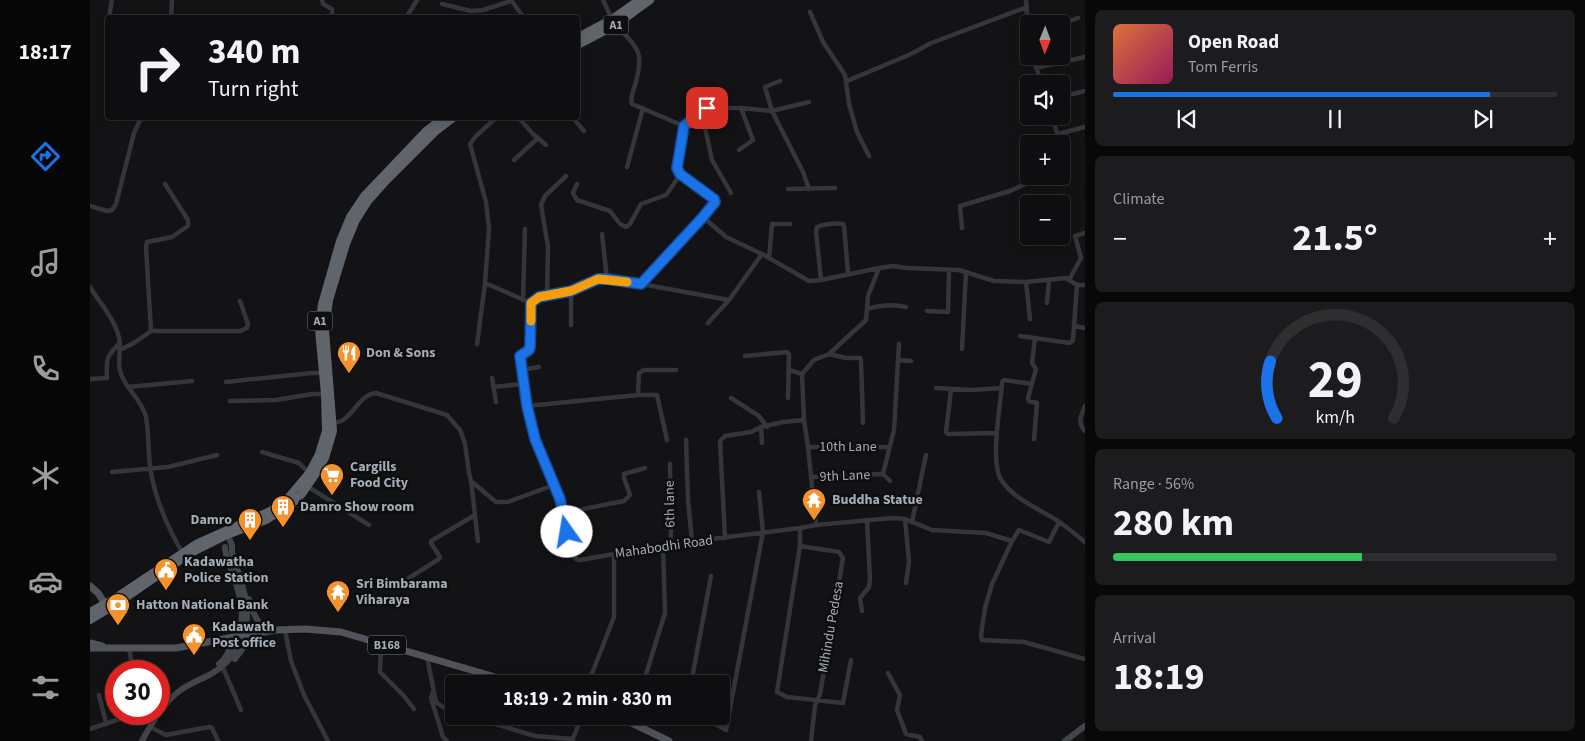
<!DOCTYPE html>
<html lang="en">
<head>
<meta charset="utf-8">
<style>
	body { margin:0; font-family:"Source Sans 3",sans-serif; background:#1c1c1e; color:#f1f3f6; height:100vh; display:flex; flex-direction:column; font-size:19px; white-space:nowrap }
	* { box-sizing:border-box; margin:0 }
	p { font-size:16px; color:#9b9c9f }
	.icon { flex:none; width:28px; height:28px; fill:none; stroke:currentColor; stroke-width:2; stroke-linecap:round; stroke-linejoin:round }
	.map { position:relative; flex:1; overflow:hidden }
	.panel { display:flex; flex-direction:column; gap:10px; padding:10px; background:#080809; width:500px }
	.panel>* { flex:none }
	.banner { position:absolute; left:15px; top:15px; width:475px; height:105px; border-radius:5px; box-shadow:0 2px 12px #0003,0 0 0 1px #2e2e30; background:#0e0e10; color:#f1f3f6; overflow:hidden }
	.needle { width:32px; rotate:181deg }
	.fabs { position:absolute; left:930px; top:15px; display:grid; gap:10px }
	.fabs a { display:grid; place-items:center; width:50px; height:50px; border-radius:5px; background:#0e0e10; box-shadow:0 2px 12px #0003,0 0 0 1px #2e2e30; font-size:25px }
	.speed { position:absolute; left:15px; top:660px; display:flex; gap:10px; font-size:25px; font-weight:700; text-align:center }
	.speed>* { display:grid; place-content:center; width:65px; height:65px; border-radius:50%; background:#0e0e10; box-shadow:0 2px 12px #0003,0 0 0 1px #2e2e30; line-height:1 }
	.speed .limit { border:8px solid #d22; background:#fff; color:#111 }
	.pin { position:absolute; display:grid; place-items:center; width:42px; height:42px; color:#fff; margin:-21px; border-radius:10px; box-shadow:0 2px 8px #0006 }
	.me { position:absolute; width:55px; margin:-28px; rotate:347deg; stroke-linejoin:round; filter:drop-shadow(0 0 4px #0008) }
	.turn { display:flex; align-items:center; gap:18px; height:105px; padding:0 20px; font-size:22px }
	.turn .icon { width:65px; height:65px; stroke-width:2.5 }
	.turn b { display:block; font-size:35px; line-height:42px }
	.big { font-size:38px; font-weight:700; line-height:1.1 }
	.panel .card { flex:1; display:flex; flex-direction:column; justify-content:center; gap:8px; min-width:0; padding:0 18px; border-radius:8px; background:#1c1c1e }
	.panel .dial { align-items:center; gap:0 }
	.dial svg { height:130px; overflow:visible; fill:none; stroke:#2e2e30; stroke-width:7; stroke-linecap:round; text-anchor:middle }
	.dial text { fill:#f1f3f6; stroke:none }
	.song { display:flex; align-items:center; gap:15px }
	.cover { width:60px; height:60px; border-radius:8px; background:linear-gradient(135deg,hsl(20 70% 55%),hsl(330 70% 35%)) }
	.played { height:5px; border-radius:2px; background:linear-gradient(90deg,#1a73e8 85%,#2e2e30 85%) }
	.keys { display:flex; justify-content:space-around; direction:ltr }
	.heat { display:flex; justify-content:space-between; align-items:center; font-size:28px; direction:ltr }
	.charge { height:8px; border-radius:4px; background:linear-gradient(90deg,#34c759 56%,#2e2e30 0) }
	.trip { position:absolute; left:355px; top:675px; width:285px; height:50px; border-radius:5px; background:#0e0e10; box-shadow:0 2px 12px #0003,0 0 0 1px #2e2e30; font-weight:700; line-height:50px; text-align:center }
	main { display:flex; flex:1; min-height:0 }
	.tab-bar { display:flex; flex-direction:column; width:90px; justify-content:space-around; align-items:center; background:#060606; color:#9b9c9f }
	.tab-bar .icon { width:35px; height:35px }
	.tab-bar .selected { color:#1a73e8 }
	.tab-bar b { font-size:22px; color:#f1f3f6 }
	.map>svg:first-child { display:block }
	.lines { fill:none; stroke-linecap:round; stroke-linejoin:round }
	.street { stroke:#34363a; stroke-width:4.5 }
	.secondary { stroke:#42454a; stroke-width:6 }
	.primary { stroke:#505359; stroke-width:7 }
	.highway { stroke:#60656b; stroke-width:8 }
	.primary-bridge { stroke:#505359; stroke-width:7 }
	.route-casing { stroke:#114b97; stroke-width:12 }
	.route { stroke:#1a73e8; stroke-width:9 }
	.slow { stroke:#f59e0b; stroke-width:9 }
	.labels { text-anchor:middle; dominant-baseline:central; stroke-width:5; stroke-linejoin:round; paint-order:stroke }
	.shield { fill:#0e0e10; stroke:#777d84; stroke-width:1 }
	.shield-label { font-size:12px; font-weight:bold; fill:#a4acb6 }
	.poi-label { font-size:14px; font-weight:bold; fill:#a4acb6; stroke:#0e0e10; text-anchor:start }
	.street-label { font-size:14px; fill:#a4acb6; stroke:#0e0e10 }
</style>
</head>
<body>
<main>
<nav class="tab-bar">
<b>18:17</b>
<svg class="icon selected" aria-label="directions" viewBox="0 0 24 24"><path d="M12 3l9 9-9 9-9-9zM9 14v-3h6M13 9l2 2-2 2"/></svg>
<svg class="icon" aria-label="music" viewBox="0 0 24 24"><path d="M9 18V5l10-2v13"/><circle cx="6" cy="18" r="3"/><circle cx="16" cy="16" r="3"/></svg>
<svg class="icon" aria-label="phone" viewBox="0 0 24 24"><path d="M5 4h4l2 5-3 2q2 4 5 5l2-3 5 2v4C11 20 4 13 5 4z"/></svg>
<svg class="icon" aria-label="climate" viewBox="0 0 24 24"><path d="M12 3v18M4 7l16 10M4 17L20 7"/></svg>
<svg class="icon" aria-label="car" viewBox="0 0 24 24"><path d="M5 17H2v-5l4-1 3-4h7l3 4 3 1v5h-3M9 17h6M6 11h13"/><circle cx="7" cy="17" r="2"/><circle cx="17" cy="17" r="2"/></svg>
<svg class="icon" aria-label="filters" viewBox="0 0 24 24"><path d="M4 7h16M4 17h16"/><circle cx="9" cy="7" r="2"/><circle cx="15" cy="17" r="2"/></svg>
</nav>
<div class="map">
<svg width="995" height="741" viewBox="0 0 995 741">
	<rect width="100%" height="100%" fill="#131315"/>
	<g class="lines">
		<path class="street" d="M232 0 233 4 242 9V18
			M421 0 434 18
			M513 0 522 19
			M936 0 939 45
			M352 4 381 11 393 10 421 1
			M720 12 733 42 755 75 759 104 767 132 779 156
			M19 18 22 0
			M81 18 82 0
			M316 18 327 0
			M971 24 988 18
			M526 25C548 49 555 51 545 85 543 92 540 97 542 104L594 126 587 168 590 175 624 199 625 202 613 217 636 237 672 254 719 281 731 280 789 268
			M942 56 952 84
			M946 68 995 57
			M690 81 675 87 682 111 719 102
			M757 81 821 54 841 43 937 7
			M971 97 995 91
			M612 114 622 160 641 193
			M962 116 970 144
			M406 118 386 136 380 144 396 202 399 229 395 283 441 303 440 347 439 350 429 358 437 406 445 439 470 499 482 552 486 559 490 560 581 544 710 528
			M429 118 442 133 456 145
			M483 118 494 131
			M594 126 617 108H651L682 111 713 172 719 189
			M968 134 995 127
			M971 148 975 163 971 168
			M649 150 663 140 651 108
			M424 160 448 138
			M537 167 553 108
			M487 184 483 193 487 200 520 211 530 224 536 227 540 224 551 204 576 195 590 175
			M698 189 745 188
			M0 206 17 211 22 210 26 204 44 133 51 118
			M613 217 551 284 639 300
			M872 228 870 206 920 191 953 176
			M512 234 517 279 551 284
			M679 258 682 224H700
			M731 280 726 232 727 227C735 224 745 223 753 224L754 226 758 273
			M979 280 991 258 985 236 995 233
			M936 282 940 319
			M0 287C11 305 28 322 30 344 30 352 28 362 30 371 34 388 52 399 56 417 59 433 58 450 60 466 64 496 77 526 92 552
			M481 291V325
			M457 295 481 291 508 279H517
			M433 300 435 229
			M441 303 445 299 457 295 458 247 451 205 455 196 476 176
			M957 303 959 280
			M777 309C790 305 803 304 816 307
			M837 311 858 312 859 270
			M618 323 639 300 672 254
			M984 326 995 328
			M61 331H150L157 328 158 324 150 301
			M930 336 980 343 983 340 987 285
			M387 344 395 283
			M872 349 876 272
			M30 350 44 343 61 331 56 247 57 242 82 237 98 226V220L75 184
			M739 354 756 358H770L771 360 773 423
			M655 356 697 352 699 354 698 398
			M808 360 821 361
			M431 370 449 367
			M699 370 712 374
			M402 378 406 402
			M0 379 17 378C16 360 16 356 30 343
			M136 382 222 373H233
			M942 384 914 380 912 382C911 404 899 463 912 481 924 499 949 509 968 521 977 527 986 535 995 542
			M38 387 102 381
			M403 387 433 384
			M846 388 881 390 912 388
			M861 390 856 432 858 434 906 433
			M641 398 669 416 677 427
			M140 401 186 400 222 394H235
			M437 406 548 395
			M995 406C991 415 987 423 995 431
			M244 423C263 421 267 395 286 393L357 415 370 430 375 444 379 473 381 481 406 502H418L464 485
			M671 427 672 443
			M944 439 947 403 939 401 938 398 946 369 942 363 945 338
			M577 440 567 395H548L549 373 554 370H586
			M596 440 598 500 602 542
			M718 447H799
			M172 452 209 463 219 473
			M580 464 581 544
			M22 472 78 467 127 455
			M793 474 800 481
			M722 477 793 474 804 430 809 344
			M217 486 279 525
			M473 513 534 501 540 495 534 478V474L555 468
			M385 515 388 541
			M815 519 819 562 816 583
			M822 522 836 455
			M726 525 802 518 815 519 842 530 896 533 922 541 902 584 895 608 891 635 892 640 934 642 995 659
			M635 538 630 441 635 436 661 432 671 427 693 422 714 420
			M922 541 929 530 959 542 969 522
			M710 546 749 552 753 558 730 694 725 706 721 741
			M319 578 349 559 350 557 341 543V541L385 515 381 481
			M772 611 770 598 779 587 780 579 777 520
			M195 630 201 661 214 695 238 741
			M291 644 290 672 314 696 324 709
			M39 648 43 671
			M337 657 346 702 354 708 364 711
			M761 660 753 703 697 697 687 692 710 546V528L726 525 718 447 714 420 712 374 724 360 739 354 776 320 778 296 789 268 803 266 817 268 869 270 904 281 936 282 976 278 987 285H995
			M134 670 151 710
			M798 673 810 695 807 710 816 734 830 737 832 741
			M498 684 524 617V554
			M553 684 575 613 573 546
			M601 684 621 576
			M343 692 341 698 353 737 357 741
			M9 695 16 723
			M59 714 64 718
			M379 716 445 736 483 739
			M612 716 636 730 673 532 669 492
			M60 727 76 735 119 727 122 728 128 741
			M0 729 44 714
			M482 741 492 716"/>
		<path class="secondary" d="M135 547C135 554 138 560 140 567 148 588 158 615 147 636
			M159 599C163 613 166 622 178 631
			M145 659 159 640 168 633
			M129 664C138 657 140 647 144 637
			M52 741C61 724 73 704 88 692 98 684 110 680 121 674 145 660 159 635 157 607 155 589 147 570 142 552V545L136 532
			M975 741 995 726"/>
		<path class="primary" d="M0 586 8 593 17 607
			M163 634 186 630 215 629 251 632 429 684
			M0 643 12 646
			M0 648H86L149 636
			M527 716 579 741"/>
		<path class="highway" d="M488 37 522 19 549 0
			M488 45 526 25 560 0
			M0 612 25 598 106 544 180 511 197 499 219 473 229 454 236 431 235 394 229 330 232 304 250 241 260 217 274 196 336 131 353 118
			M0 620 28 603 101 553 137 535 176 520 202 504 212 494 227 472 235 458 243 431 235 330 239 300 256 244 266 220 278 201 295 182 346 131 363 118"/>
		<path class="primary-bridge" d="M149 636 163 634"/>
	</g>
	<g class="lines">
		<g class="route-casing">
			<path id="route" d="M477 532 470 499 445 439 437 406 430 356 439 350 440 347 441 303 449 297 481 291 508 279H517L551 284 613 217 625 202 624 199 590 174 587 168 594 126 617 108"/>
		</g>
		<use href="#route" class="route"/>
		<path class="slow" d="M441 321V303L449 297 481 291 508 279 537 282"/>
	</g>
	<defs>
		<g id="restaurant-pin" transform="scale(1.25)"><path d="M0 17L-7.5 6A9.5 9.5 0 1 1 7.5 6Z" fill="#f5922b" stroke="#0e0e10"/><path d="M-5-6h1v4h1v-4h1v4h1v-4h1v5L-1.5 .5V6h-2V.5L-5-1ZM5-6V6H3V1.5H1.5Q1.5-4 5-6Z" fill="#fff"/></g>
		<g id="supermarket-pin" transform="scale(1.25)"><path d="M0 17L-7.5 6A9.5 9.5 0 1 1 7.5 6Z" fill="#f5922b" stroke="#0e0e10"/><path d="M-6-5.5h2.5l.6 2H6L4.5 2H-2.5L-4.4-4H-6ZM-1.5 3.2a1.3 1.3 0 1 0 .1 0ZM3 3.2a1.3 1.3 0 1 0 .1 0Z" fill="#fff"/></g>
		<g id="temple-pin" transform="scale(1.25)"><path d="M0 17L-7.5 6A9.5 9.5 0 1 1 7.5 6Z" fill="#f5922b" stroke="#0e0e10"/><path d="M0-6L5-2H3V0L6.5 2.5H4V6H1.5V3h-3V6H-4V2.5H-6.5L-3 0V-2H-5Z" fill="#fff"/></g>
		<g id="building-pin" transform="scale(1.25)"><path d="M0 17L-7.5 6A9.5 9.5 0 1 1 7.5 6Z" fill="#f5922b" stroke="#0e0e10"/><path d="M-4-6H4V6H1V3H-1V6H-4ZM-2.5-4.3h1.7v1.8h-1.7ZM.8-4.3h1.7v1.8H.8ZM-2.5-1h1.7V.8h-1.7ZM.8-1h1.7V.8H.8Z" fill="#fff"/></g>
		<g id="civic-pin" transform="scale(1.25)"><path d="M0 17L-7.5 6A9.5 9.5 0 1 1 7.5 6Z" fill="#f5922b" stroke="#0e0e10"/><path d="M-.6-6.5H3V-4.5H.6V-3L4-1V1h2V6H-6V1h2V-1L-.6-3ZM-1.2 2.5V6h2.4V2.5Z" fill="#fff"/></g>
		<g id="bank-pin" transform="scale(1.25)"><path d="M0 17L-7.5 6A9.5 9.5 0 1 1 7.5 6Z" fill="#f5922b" stroke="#0e0e10"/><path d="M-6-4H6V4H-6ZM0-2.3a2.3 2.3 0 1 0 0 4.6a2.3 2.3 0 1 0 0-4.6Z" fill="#fff"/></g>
	</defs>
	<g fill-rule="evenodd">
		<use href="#restaurant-pin" x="259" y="353"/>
		<use href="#supermarket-pin" x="242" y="475"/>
		<use href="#temple-pin" x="724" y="500"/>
		<use href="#building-pin" x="193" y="507"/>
		<use href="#building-pin" x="160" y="520"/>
		<use href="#civic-pin" x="76" y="570"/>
		<use href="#temple-pin" x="248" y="592"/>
		<use href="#bank-pin" x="28" y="605"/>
		<use href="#civic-pin" x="104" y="635"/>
	</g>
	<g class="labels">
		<g class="shield">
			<rect x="513.5" y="15.5" width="25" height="19" rx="4"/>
			<rect x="217.5" y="311.5" width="25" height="19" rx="4"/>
			<rect x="278" y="635.5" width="38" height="19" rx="4"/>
		</g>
		<g class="shield-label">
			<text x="526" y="25">A1</text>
			<text x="230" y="321">A1</text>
			<text x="297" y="645">B168</text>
		</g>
		<g class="poi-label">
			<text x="276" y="353">Don &amp; Sons</text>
			<text x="260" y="467">Cargills<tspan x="260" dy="16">Food City</tspan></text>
			<text x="742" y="500">Buddha Statue</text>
			<text x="210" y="507">Damro Show room</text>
			<text x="142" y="520" text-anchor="end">Damro</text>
			<text x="94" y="562">Kadawatha<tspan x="94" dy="16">Police Station</tspan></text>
			<text x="266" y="584">Sri Bimbarama<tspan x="266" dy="16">Viharaya</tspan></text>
			<text x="46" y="605">Hatton National Bank</text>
			<text x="122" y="627">Kadawath<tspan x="122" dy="16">Post office</tspan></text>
		</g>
		<g class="street-label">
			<text x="758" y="447">10th Lane</text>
			<text transform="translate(755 476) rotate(-2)">9th Lane</text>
			<text transform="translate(580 504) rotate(-91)">6th lane</text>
			<text transform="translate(574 547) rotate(-8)">Mahabodhi Road</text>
			<text transform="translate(741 627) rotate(-80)">Mihindu Pedesa</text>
		</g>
	</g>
</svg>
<div class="fabs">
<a><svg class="needle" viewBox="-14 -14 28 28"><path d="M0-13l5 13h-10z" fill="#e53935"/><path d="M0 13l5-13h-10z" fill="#9b9c9f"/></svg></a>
<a><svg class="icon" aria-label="sound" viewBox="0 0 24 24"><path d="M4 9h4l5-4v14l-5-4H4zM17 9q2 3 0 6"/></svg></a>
<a>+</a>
<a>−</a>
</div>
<div class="speed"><div class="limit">30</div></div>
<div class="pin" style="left:617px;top:108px;background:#d93025"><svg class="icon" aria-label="arrive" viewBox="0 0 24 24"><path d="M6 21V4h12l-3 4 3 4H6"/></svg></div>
<svg class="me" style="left:477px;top:532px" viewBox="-20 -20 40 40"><circle r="19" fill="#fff"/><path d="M0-13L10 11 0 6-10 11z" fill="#1a73e8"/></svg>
<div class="trip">18:19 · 2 min · 830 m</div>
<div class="banner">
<div class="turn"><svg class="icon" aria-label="right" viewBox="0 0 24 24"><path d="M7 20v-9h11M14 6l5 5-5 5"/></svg><div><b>340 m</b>Turn right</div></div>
</div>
</div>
<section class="panel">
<div class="card">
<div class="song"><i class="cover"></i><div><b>Open Road</b><p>Tom Ferris</p></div></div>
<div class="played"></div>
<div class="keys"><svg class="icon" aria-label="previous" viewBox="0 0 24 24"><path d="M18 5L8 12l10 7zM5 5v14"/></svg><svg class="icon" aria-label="pause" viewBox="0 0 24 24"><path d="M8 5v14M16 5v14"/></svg><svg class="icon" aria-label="next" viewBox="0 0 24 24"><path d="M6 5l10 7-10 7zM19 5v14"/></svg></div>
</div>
<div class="card"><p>Climate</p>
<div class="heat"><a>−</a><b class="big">21.5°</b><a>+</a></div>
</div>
<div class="card dial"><svg viewBox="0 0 100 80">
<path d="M14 69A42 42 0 1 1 86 69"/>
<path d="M14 69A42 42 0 0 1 10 34" stroke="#1a73e8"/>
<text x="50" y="56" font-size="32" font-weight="700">29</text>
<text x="50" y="72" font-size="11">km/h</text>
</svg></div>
<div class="card"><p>Range · 56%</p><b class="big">280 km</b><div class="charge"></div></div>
<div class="card"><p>Arrival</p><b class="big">18:19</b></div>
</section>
</main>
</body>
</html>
